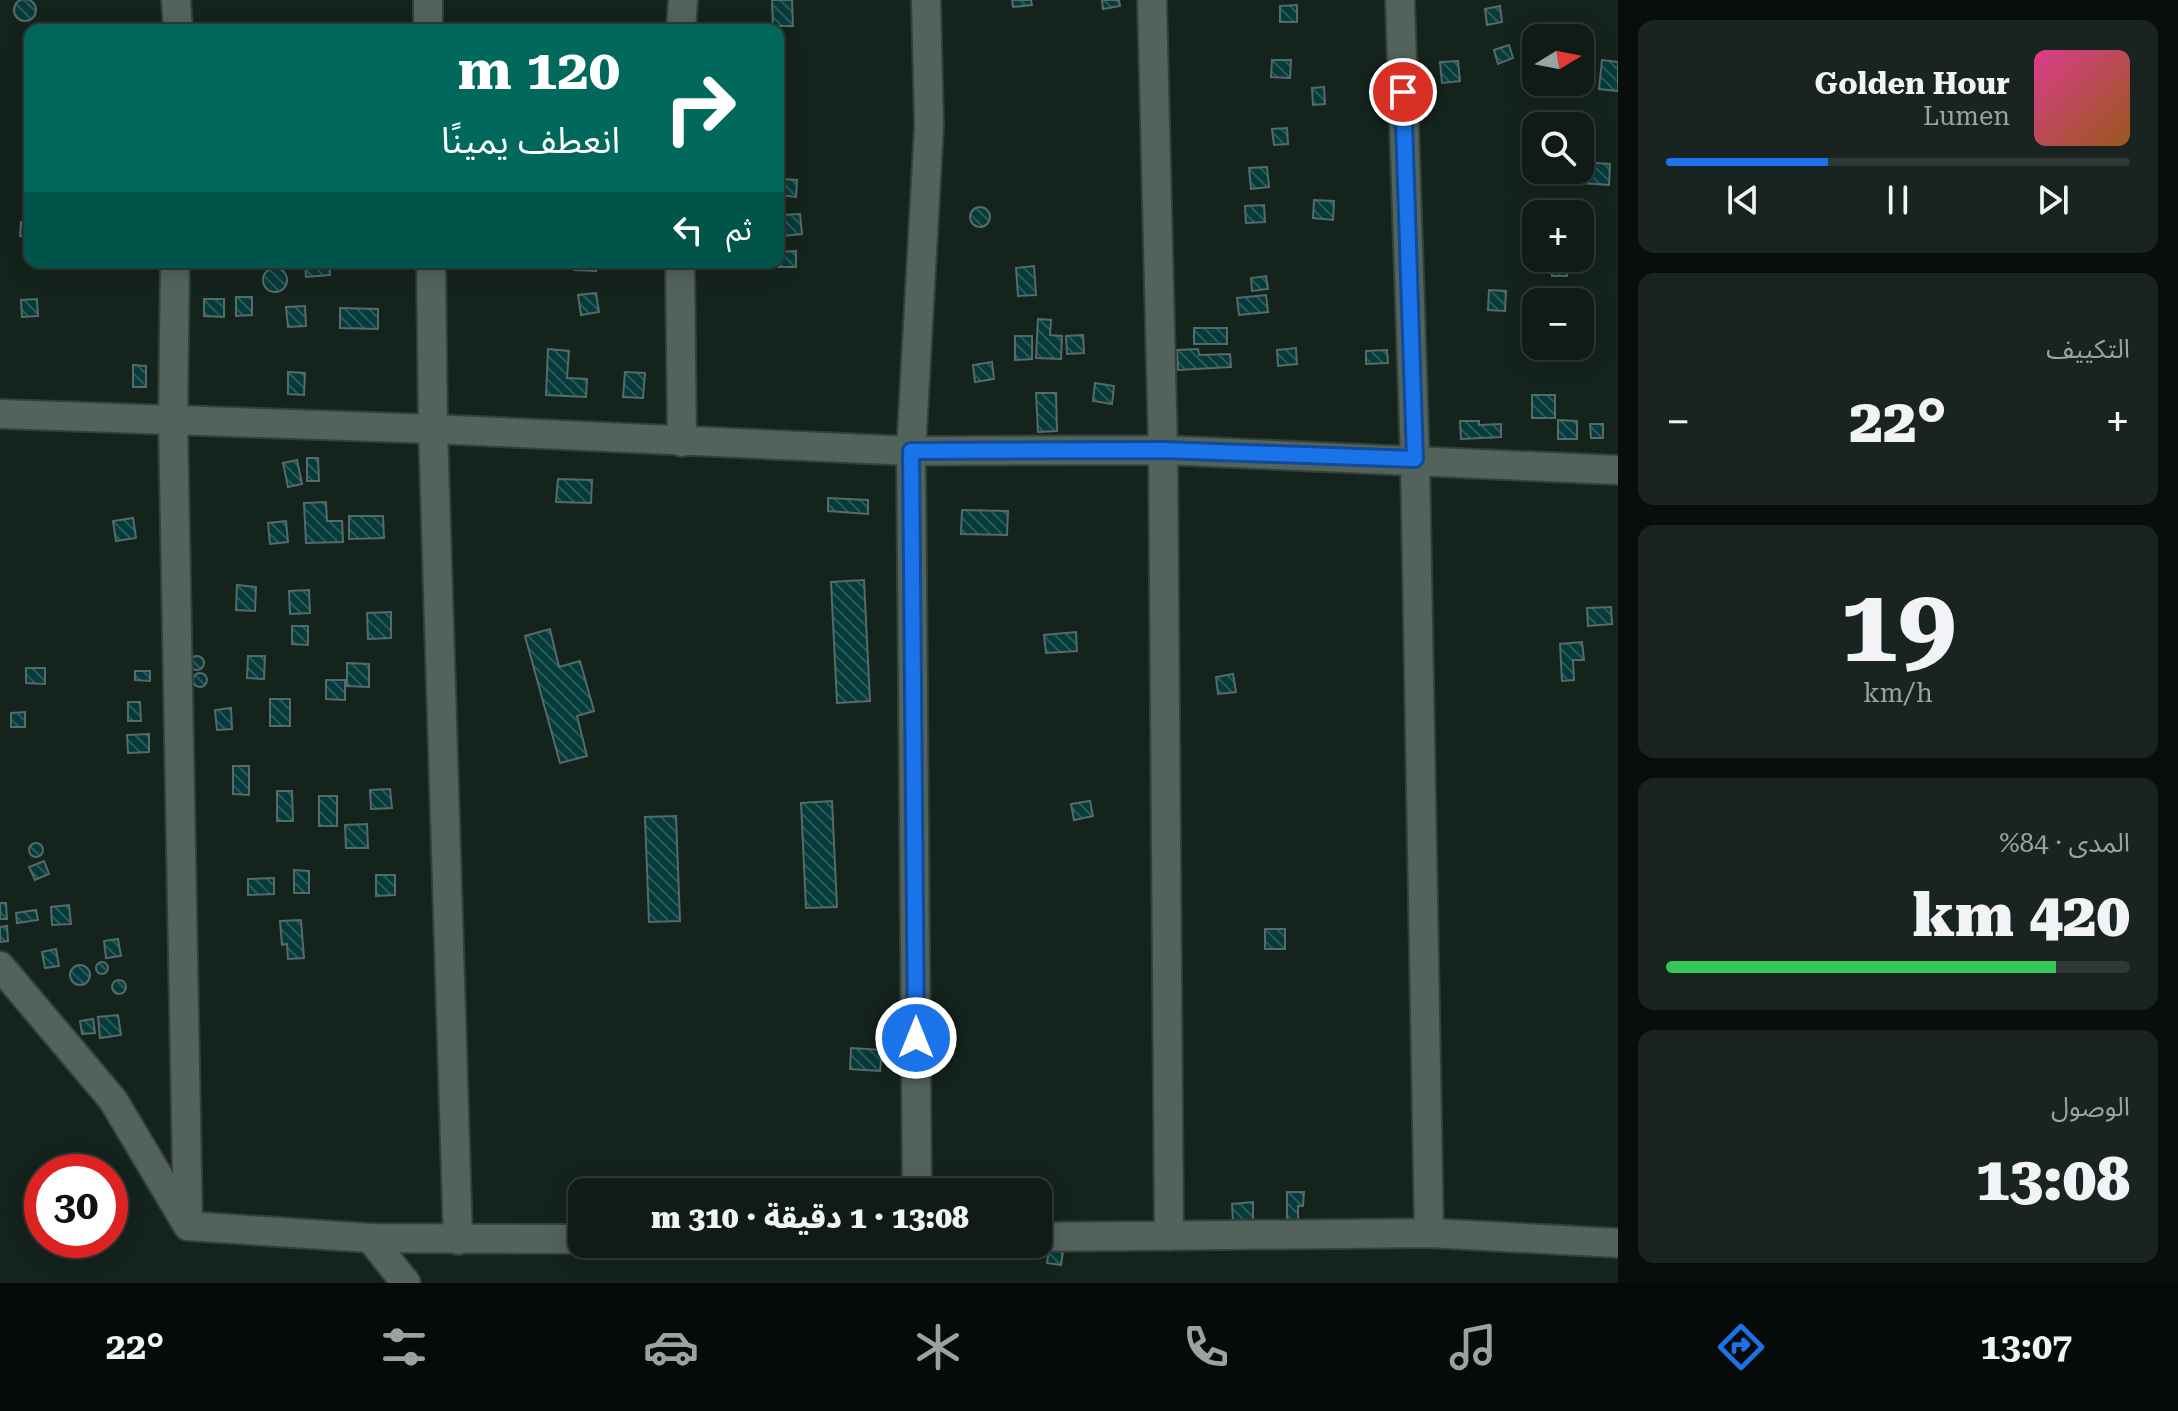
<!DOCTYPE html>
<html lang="ar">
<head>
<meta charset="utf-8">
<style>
	body { margin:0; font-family:"Roboto Serif","Noto Sans Arabic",serif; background:#19231f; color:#f1f3f6; direction:rtl; height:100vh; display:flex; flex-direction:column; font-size:30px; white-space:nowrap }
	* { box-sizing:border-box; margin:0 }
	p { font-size:26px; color:#9ca1a1 }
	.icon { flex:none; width:44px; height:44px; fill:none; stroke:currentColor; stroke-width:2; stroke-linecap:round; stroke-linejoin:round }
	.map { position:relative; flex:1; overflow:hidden; direction:ltr }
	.panel { display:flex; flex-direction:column; gap:20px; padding:20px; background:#090e0c; width:560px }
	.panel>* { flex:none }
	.guide { position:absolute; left:24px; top:24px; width:760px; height:244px; border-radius:16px; box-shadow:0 4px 20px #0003,0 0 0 2px #303835; direction:rtl; background:#00695c; color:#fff; overflow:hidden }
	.needle { width:52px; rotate:80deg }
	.buttons { position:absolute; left:1522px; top:24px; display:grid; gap:16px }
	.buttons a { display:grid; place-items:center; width:72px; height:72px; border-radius:16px; background:#101a16; box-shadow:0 4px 20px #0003,0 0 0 2px #303835; font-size:40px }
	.speed { position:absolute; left:24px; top:1154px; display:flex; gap:16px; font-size:40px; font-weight:700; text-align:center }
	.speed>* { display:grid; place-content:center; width:104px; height:104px; border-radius:50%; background:#101a16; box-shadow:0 4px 20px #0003,0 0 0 2px #303835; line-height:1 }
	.speed .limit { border:12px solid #d22; background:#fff; color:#111 }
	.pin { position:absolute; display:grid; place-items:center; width:68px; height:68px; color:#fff; margin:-34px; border:4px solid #fff; border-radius:50%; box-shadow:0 2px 8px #0007 }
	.me { position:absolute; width:88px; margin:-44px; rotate:0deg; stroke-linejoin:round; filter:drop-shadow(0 0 6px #0008) }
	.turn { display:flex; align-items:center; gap:28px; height:168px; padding:0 32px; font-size:36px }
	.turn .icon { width:104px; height:104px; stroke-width:2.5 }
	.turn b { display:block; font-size:56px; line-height:68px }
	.then { display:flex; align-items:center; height:76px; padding:0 32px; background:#0003; gap:16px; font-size:30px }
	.big { font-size:60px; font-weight:800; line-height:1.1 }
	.panel .widget { flex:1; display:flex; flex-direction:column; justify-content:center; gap:12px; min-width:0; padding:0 28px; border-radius:16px; background:#19231f }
	.panel .dial { align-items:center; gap:0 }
	.dial b { font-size:104px; line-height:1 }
	.song { display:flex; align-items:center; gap:24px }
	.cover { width:96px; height:96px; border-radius:12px; background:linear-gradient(135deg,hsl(330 70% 55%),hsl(30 70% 35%)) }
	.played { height:8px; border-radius:4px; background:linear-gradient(90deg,#1a73e8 35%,#303835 35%) }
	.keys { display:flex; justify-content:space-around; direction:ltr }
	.heat { display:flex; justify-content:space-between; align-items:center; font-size:44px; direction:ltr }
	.charge { height:12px; border-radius:6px; background:linear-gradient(90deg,#34c759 84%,#303835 0) }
	.trip { position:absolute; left:568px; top:1178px; width:484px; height:80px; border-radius:16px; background:#101a16; box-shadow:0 4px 20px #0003,0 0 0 2px #303835; font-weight:800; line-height:80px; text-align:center; direction:rtl }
	.dock { display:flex; height:128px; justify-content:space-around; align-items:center; background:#060a09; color:#9ca1a1 }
	.dock .icon { width:56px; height:56px }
	.dock .on { color:#1a73e8 }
	.dock b { font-size:36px; color:#f1f3f6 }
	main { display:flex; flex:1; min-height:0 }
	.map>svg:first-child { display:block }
	.building { fill:url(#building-back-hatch); stroke:#566a69; stroke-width:2 }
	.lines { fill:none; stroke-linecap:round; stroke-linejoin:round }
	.street-casing { stroke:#343f3a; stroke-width:32 }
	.street { stroke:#53635c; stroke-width:28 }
	.route-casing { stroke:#114b97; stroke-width:20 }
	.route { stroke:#1a73e8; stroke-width:14 }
</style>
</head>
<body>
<main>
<section class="panel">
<div class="widget">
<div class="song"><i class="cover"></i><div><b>Golden Hour</b><p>Lumen</p></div></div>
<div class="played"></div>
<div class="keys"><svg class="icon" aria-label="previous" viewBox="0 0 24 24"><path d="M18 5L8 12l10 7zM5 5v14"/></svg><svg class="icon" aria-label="pause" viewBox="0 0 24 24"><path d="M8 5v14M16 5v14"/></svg><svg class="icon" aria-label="next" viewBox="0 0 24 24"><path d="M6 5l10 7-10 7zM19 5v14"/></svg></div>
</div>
<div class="widget"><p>التكييف</p>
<div class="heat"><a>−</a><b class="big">22°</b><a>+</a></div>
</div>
<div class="widget dial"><b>19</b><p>km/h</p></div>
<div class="widget"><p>المدى · 84%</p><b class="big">420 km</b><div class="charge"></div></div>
<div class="widget"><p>الوصول</p><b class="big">13:08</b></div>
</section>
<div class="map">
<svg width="1618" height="1283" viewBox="0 0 1618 1283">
	<defs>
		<pattern id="building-back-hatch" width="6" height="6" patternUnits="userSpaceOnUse" patternTransform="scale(2)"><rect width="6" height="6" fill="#053b3a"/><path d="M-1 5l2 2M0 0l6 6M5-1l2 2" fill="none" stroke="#295857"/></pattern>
	</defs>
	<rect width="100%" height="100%" fill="#15231d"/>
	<path class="building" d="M14 10a11 11 0 1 1 22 0a11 11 0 1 1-22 0Z
		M772 0H792L793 26H773Z
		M1012 0H1031L1032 5 1013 7Z
		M1102 0H1119L1120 6 1103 9Z
		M1297 5V22H1280V6Z
		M1500 6 1502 22 1487 25 1485 9Z
		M1509 45 1513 58 1498 64 1494 50Z
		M1272 60H1291L1290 78 1271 77Z
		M1602 60 1618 62V91L1599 89Z
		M1458 61 1460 81 1442 83 1440 62Z
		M1324 87 1325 104 1313 105 1312 88Z
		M1287 128 1288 144 1274 145 1272 129Z
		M1582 162 1610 164 1609 185 1581 183Z
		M1267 167 1269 187 1251 189 1249 168Z
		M781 179 797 180 796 197 779 195Z
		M1314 200 1334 201 1333 220 1313 218Z
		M1264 205 1265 222 1246 223 1245 206Z
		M1580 205 1581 221 1580 214H1551L1550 206Z
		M970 217a10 10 0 1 1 20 0a10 10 0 1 1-20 0Z
		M800 214 802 234 783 236 781 215Z
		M21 222H30V237L20 236Z
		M796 251V267H778L779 252Z
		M1552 259H1567V276H1552Z
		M305 262H329L330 275 306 277Z
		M576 262H596V271L575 270Z
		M1034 266 1036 295 1018 296 1016 268Z
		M263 280a12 12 0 1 1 24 0a12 12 0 1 1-24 0Z
		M1266 276 1268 289 1252 291 1251 278Z
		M1489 290 1506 291 1505 311 1488 310Z
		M596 293 599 312 581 315 578 295Z
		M1266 295 1268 312 1239 315 1237 298Z
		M236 297H252V315L236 316Z
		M37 299 38 316 22 317 21 300Z
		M204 299H224V317L204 316Z
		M305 306 306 326 288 327 286 307Z
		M340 308 378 309V329L340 328Z
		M1038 319 1051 320 1050 335 1062 336 1061 359 1036 358Z
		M1194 328H1227V344H1194Z
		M1083 335 1084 353 1067 354 1066 336Z
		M1015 336H1032V359L1015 360Z
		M1554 346 1555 360 1540 361 1539 347Z
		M1296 348 1297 364 1278 366 1277 350Z
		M548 349 569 351 567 378 587 379 586 397 546 395Z
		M1198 349 1199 355 1230 354 1231 367 1178 370 1177 350Z
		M1387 350 1388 363 1366 364V351Z
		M992 362 994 379 975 382 973 365Z
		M133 365 146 366V387H133Z
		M288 372 305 373 304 395 288 394Z
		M625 372 645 373 643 398 623 397Z
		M1095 383 1114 386 1112 404 1093 401Z
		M1036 393H1056L1057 431 1038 432Z
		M1532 395H1555V418H1532Z
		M1558 420 1577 421V439H1558Z
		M1460 421H1479V425L1501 424V437L1461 439Z
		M1590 424H1603V438H1591Z
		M307 458H318L319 481H307Z
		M297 460 302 484 288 487 283 463Z
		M558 479 592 480 591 503 556 502Z
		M828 498 868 500V514L828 511Z
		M326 502 327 521H342L343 542 306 543 304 503Z
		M962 510 1008 511 1007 535 961 534Z
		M349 516H383L384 538 349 539Z
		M133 518 136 538 116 541 113 521Z
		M286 521 288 542 270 544 268 523Z
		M864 580 870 701 837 703 831 582Z
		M237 585 256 587 255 611 236 610Z
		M309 590 310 613 290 614 289 591Z
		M1611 607 1612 624 1588 626 1587 608Z
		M391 612V638L368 639 367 613Z
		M292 626H308V645L292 644Z
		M550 629 559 667 580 661 594 711 577 716 587 756 560 763 525 636Z
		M1076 632 1077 651 1046 653 1044 635Z
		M1582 642 1584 660H1573L1574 680 1562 681 1560 644Z
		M190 663a7 7 0 1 1 14 0a7 7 0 1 1-14 0Z
		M248 656H265L264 679 247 678Z
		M347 663 369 664V687L347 686Z
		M26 668H45V684L26 683Z
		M135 671H150V681L135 680Z
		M193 680a7 7 0 1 1 14 0a7 7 0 1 1-14 0Z
		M1233 674 1236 692 1218 694 1216 677Z
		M326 680H345V700L326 699Z
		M270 699H290V726H270Z
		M128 702H140L141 721H128Z
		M231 708 232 729 217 730 215 710Z
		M25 712V727H11V713Z
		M149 734V752L128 753 127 735Z
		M233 766H249V795L233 794Z
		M390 789 392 808 371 809 370 790Z
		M277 791H292L293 821H277Z
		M319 796H337V826H319Z
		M832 801 837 907 806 908 801 803Z
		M1090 801 1093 816 1074 820 1071 804Z
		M676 816 680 921 649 922 645 817Z
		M367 824 368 848H346L345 825Z
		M29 850a7 7 0 1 1 14 0a7 7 0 1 1-14 0Z
		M44 861 49 874 35 880 29 867Z
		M294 870 309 871V893H294Z
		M376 875H395V895L376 896Z
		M274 878V894L248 895V879Z
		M0 903H6L7 919H0Z
		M69 905 71 924 52 925 51 907Z
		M36 910 38 920 17 923 16 913Z
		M301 920 304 958 288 959 287 944 282 945 280 921Z
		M7 926 8 941 0 942V927Z
		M1265 929H1285V949H1265Z
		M118 939 121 956 106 958 104 941Z
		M56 949 59 966 45 968 42 952Z
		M96 968a6 6 0 1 1 12 0a6 6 0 1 1-12 0Z
		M70 975a10 10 0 1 1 20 0a10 10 0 1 1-20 0Z
		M112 987a7 7 0 1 1 14 0a7 7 0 1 1-14 0Z
		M118 1015 121 1035 100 1038 98 1017Z
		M93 1019 95 1033 82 1034 80 1021Z
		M851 1048 882 1050 880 1071 850 1069Z
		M1287 1192H1304L1303 1206H1298V1221H1287Z
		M1253 1202V1220L1233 1221 1232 1204Z
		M1049 1249 1063 1251 1061 1265 1047 1263Z"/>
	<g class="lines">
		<g class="street-casing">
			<path id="street" d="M176 0 178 30
				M428 0V30
				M1152 0 1163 450 1169 1236
				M1400 0 1415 459 1429 1233
				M681 30 683 0
				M175 262 173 420 188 1226
				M431 262 433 429 458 1240
				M680 262 682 442
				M0 414 433 429 911 451 1163 450 1618 470
				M0 966 113 1100 188 1226 370 1238 582 1239
				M917 1192 911 451 929 126 926 0
				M1038 1237 1429 1233 1618 1243
				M370 1238 406 1283"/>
		</g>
		<use href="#street" class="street"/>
	</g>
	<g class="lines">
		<g class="route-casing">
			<path id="route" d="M916 1038 911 451 1163 450 1415 459 1403 92"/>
		</g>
		<use href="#route" class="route"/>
	</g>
</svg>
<div class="buttons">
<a><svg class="needle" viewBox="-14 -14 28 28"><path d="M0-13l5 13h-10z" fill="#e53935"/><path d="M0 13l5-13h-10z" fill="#9ca1a1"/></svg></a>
<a><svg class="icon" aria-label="search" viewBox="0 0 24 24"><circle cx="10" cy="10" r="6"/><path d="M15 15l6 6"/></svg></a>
<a>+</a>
<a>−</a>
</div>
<div class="speed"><div class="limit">30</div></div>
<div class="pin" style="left:1403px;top:92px;background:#d93025"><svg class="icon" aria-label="arrive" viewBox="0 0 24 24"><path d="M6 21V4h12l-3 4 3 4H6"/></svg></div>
<svg class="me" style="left:916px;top:1038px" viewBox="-20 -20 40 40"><circle r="17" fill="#1a73e8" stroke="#fff" stroke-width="3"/><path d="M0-11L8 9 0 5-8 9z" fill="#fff"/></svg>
<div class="trip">13:08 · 1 دقيقة · 310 m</div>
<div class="guide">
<div class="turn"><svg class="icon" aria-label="right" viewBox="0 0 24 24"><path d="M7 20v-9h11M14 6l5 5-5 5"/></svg><div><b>120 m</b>انعطف يمينًا</div></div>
<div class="then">ثم<svg class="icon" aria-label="left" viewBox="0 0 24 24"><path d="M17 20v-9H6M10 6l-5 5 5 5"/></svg></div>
</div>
</div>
</main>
<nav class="dock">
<b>13:07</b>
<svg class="icon on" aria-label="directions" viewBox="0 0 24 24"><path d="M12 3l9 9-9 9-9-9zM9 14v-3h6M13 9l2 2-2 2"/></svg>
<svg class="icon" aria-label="music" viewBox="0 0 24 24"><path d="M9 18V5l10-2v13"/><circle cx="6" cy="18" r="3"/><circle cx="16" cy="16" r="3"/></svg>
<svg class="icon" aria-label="phone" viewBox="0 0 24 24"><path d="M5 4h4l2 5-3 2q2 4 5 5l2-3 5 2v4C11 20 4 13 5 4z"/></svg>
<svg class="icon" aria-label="climate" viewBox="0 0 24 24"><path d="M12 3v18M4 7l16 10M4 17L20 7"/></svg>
<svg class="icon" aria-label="car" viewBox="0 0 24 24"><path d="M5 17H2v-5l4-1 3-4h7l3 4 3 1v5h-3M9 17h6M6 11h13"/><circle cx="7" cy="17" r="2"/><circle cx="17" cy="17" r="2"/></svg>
<svg class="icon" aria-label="filters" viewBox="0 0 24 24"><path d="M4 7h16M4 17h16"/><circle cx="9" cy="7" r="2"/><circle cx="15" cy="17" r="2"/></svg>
<b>22°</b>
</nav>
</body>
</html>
